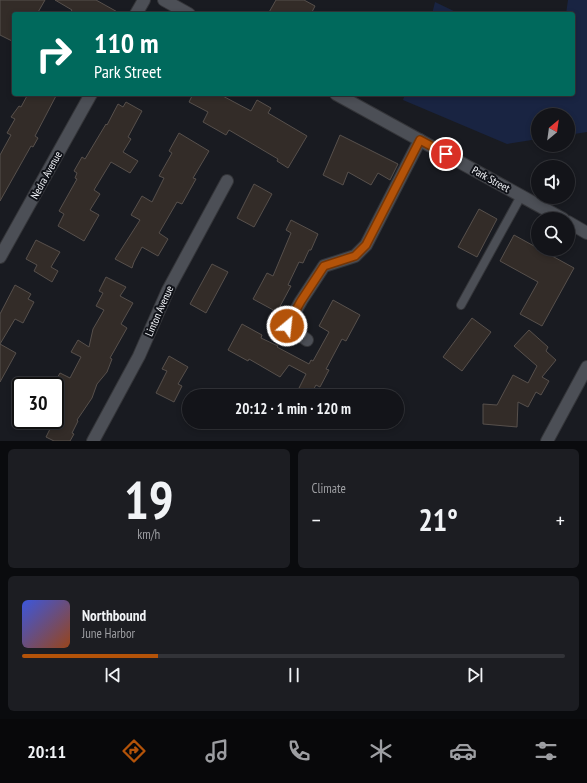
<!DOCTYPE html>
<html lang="en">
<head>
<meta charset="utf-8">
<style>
	body { margin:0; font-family:"PT Sans Narrow",sans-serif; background:#1c1d22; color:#f1f3f6; height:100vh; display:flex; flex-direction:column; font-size:15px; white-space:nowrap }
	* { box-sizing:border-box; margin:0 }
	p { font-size:13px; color:#9d9ea2 }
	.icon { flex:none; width:22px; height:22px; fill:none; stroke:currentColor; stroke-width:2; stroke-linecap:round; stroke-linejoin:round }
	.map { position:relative; height:441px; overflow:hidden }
	.sheet { display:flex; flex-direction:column; gap:8px; padding:8px; background:#0a0b0e; flex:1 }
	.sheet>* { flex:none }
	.top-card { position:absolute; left:12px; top:12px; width:563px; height:84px; border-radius:4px; box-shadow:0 2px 6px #0003,0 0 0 1px #323338; background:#00695c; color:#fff; overflow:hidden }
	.needle { width:26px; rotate:29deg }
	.tools { position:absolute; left:531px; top:108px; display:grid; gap:8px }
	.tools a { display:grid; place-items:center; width:44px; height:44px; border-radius:50%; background:#131419; box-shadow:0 2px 6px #0003,0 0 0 1px #323338; font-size:20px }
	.speed { position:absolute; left:12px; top:377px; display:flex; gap:8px; font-size:20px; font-weight:700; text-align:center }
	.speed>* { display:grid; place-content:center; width:52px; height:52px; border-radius:50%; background:#131419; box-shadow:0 2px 6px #0003,0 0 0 1px #323338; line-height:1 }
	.speed .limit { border:2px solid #111; border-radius:6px; background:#fff; color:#111 }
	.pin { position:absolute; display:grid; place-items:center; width:34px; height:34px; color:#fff; margin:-17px; border:2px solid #fff; border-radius:50%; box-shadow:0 1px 4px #0007 }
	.me { position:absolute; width:44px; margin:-22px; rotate:28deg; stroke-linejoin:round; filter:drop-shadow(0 0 3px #0008) }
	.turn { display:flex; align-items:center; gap:14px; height:84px; padding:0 16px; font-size:18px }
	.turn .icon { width:52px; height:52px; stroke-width:2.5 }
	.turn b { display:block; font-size:28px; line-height:34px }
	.big { font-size:30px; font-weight:700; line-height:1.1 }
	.sheet .widget { flex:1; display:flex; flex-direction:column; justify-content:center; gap:6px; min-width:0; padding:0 14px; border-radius:6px; background:#1c1d22 }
	.sheet .dial { align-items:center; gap:0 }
	.dial b { font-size:52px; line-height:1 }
	.song { display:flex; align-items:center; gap:12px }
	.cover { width:48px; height:48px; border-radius:6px; background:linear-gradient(135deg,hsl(230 70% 55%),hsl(20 70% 35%)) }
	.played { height:4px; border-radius:2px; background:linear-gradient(90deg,#b45309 25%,#323338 25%) }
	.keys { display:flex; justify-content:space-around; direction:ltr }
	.heat { display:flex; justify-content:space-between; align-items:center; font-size:22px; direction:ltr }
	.sheet .tiles { flex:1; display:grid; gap:8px; grid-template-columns:1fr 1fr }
	.widget:last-child { grid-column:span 2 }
	.trip { position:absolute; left:182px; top:389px; width:222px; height:40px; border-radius:20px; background:#131419; box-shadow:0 2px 6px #0003,0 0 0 1px #323338; font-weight:700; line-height:40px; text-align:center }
	.tab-bar { display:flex; height:64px; justify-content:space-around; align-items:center; background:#08080a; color:#9d9ea2 }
	.tab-bar .icon { width:28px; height:28px }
	.tab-bar .selected { color:#b45309 }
	.tab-bar b { font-size:18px; color:#f1f3f6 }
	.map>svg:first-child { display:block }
	.green { fill:#192442 }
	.building { fill:#332c28; stroke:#57504c }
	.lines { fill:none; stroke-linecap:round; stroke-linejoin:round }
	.service-casing { stroke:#343539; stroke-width:10 }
	.minor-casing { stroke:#343539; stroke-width:14 }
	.tertiary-casing { stroke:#343539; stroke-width:14 }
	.service { stroke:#4c4f56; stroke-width:8 }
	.minor { stroke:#4c4f56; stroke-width:12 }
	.tertiary { stroke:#4c4f56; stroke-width:12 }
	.route-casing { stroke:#753606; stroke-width:10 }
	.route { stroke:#b45309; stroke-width:7 }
	.labels { text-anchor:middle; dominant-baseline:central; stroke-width:4; stroke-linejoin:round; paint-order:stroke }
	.street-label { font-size:11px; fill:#f0f2f6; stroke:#101218 }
</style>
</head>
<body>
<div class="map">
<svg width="587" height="441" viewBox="0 0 587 441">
	<rect width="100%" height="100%" fill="#191b21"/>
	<path class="green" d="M568 0H587V132L568 135V115H538V139L507 144 403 100 405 94H573V14H566Z
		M435 2 460 14H432Z"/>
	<path class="building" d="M0 0H45L37 14H14V42L0 35Z
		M55 0H96L121 14H69L72 10Z
		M276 0H304L315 6 311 14H268Z
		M28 94H57L35 136 38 138 33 147 31 146 0 201V155L11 135 7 133 15 119 11 117 19 106 21 107Z
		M193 94H219L251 111 257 100 271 108 268 113 307 136 288 168 277 161 278 159 229 130 226 135 203 122 208 112 189 102Z
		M126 102 142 111 128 137 131 139 123 152 138 161 130 173 111 162 94 190 100 194 90 210 99 215 84 241 58 226 64 214 59 211 77 179 75 178 77 173 74 171 82 157 85 159 106 124 107 125 118 104 123 107Z
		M179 133 209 151 193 178 196 179 182 204 177 202 159 233 168 239 158 256 142 247 134 262 132 268 115 259 140 220 131 215 142 196 152 202 164 178 159 176 172 153 169 151Z
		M340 135 398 164 390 180 378 173 371 185 348 172 343 185 323 175Z
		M254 184 272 194 254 227 237 218Z
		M479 209 497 219 477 257 458 247Z
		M291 220 318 234 311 250H309L303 263 299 262 288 285 291 286 277 312 253 299 267 273 273 276 291 233 286 230Z
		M514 235 574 268 542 326 520 314 538 282 500 261Z
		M36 240 60 252 51 267 58 271 52 282 34 271 37 265 26 259Z
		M212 264 228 272 206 313 190 304Z
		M106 277 126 287 120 296 133 303 121 324 127 328 110 358 112 359 107 372 97 384 92 398 77 420 78 421 72 433 74 434 70 441H54L46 437 50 429 32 420H55V382L60 373 70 378 81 357 71 352 78 340 89 347 93 329 104 310 96 306 103 293 99 291Z
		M15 285 31 294 28 299 34 302 23 323 15 319 0 344 16 353 0 382V314Z
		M333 300 360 315 346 341 342 339 326 369 329 370 320 387 316 385 311 394 299 388 306 374 289 365 280 377 249 359 248 361 228 350 242 324 262 335 261 338 278 346 277 347 309 364 311 360 313 361 329 332 319 326Z
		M472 318 491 332 462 371 443 357Z
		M529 330 548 347 546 351 556 360 542 377 549 381 541 395 536 392 528 407 518 402 517 427 483 424V404L497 405 513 375 528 383 537 366 514 346Z
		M169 356 188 367 178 384 182 386 174 402 156 393 167 371 162 369Z"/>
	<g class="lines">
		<g class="service-casing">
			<path id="service" d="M461 305 521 196"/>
		</g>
		<g class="minor-casing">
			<path id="minor" d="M136 14 144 0
				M0 257 91 94
				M307 340 287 326 301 301 324 266 355 256 366 245 420 140
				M93 441 139 356 168 290 227 181"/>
		</g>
		<g class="tertiary-casing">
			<path id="tertiary" d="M164 0 189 14
				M336 94 563 219
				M568 222 587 233
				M547 441 587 367"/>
		</g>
		<use href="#service" class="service"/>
		<use href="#minor" class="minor"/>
		<use href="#tertiary" class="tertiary"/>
	</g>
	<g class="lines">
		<g class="route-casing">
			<path id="route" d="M287 326 301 301 324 266 355 256 366 245 420 140 446 154"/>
		</g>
		<use href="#route" class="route"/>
	</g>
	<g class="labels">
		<g class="street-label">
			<text transform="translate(46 175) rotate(-61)">Nedra Avenue</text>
			<text transform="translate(491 179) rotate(29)">Park Street</text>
			<text transform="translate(159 311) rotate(-66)">Linton Avenue</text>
		</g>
	</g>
</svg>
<div class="tools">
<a><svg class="needle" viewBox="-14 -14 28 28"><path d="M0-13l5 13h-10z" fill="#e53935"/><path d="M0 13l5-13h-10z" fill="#9d9ea2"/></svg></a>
<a><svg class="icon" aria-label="sound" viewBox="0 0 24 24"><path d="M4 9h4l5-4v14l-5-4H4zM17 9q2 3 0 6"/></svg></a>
<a><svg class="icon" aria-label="search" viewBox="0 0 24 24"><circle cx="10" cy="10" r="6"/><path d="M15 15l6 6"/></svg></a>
</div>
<div class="speed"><div class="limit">30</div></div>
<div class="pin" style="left:446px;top:154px;background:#d93025"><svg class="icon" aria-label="arrive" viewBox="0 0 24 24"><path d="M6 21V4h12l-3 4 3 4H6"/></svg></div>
<svg class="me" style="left:287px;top:326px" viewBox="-20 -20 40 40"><circle r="17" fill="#b45309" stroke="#fff" stroke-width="3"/><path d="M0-11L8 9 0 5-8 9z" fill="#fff"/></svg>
<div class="trip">20:12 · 1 min · 120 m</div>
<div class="top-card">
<div class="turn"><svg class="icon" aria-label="right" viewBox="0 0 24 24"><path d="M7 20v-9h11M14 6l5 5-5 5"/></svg><div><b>110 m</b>Park Street</div></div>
</div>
</div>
<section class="sheet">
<div class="tiles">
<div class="widget dial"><b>19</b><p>km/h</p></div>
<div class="widget"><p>Climate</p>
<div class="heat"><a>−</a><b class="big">21°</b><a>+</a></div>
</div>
<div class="widget">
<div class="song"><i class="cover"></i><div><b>Northbound</b><p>June Harbor</p></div></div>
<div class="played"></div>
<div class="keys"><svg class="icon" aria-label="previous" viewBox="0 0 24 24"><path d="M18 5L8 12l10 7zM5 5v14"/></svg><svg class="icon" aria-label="pause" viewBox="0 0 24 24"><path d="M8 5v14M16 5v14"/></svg><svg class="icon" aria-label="next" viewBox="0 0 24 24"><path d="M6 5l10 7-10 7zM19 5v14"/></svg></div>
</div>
</div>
</section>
<nav class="tab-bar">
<b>20:11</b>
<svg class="icon selected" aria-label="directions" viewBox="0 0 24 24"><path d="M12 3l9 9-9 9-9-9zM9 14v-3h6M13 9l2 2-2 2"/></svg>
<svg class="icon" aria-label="music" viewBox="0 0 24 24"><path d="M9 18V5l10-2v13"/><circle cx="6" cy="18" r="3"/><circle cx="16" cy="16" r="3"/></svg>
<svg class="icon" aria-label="phone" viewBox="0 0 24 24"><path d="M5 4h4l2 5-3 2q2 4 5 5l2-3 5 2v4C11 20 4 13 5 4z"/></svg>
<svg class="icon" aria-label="climate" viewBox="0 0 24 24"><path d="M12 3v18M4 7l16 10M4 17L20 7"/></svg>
<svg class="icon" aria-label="car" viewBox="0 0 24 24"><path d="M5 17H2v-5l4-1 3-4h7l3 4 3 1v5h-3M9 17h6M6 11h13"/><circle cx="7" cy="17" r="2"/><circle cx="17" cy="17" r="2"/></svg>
<svg class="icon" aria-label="filters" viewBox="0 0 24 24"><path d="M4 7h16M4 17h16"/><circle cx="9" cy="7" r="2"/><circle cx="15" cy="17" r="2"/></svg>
</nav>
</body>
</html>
